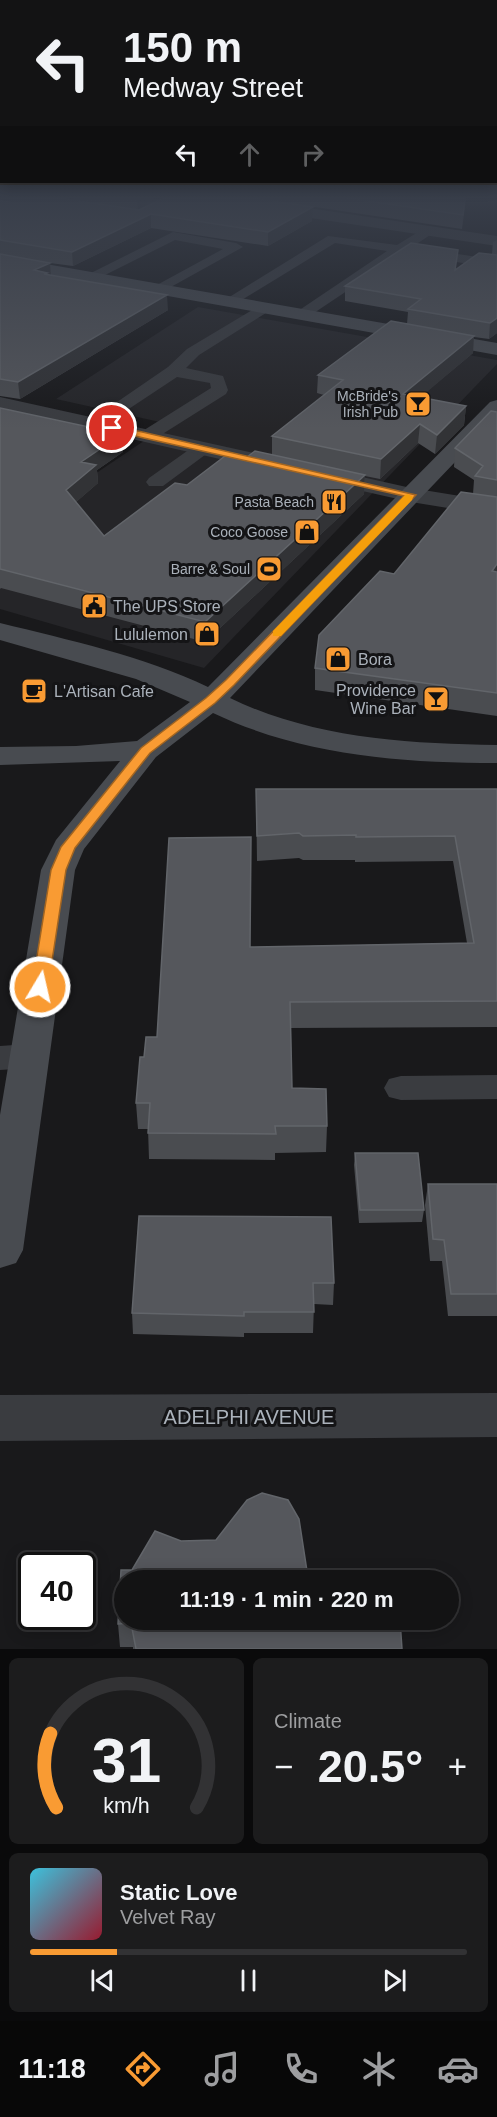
<!DOCTYPE html>
<html lang="en">
<head>
<meta charset="utf-8">
<style>
	body { margin:0; font-family:Helvetica,sans-serif; background:#1c1c1d; color:#f1f3f6; height:100vh; display:flex; flex-direction:column; font-size:22px; white-space:nowrap }
	* { box-sizing:border-box; margin:0 }
	p { font-size:20px; color:#9d9ea0 }
	.icon { flex:none; width:33px; height:33px; fill:none; stroke:currentColor; stroke-width:2; stroke-linecap:round; stroke-linejoin:round }
	.map { position:relative; height:1649px; overflow:hidden }
	.panel { display:flex; flex-direction:column; gap:9px; padding:9px; background:#0a0a0b; flex:1 }
	.panel>* { flex:none }
	.hud { position:absolute; left:0px; top:0px; width:498px; height:183px; box-shadow:0 3px 15px #0003,0 0 0 2px #323234; background:#131314; color:#f1f3f6; overflow:hidden }
	.speed { position:absolute; left:18px; top:1552px; display:flex; gap:12px; font-size:30px; font-weight:700; text-align:center }
	.speed>* { display:grid; place-content:center; width:78px; height:78px; border-radius:50%; background:#131314; box-shadow:0 3px 15px #0003,0 0 0 2px #323234; line-height:1 }
	.speed .limit { border:3px solid #111; border-radius:9px; background:#fff; color:#111 }
	.pin { position:absolute; display:grid; place-items:center; width:51px; height:51px; color:#fff; margin:-26px; border:3px solid #fff; border-radius:50%; box-shadow:0 2px 6px #0007 }
	.me { position:absolute; width:66px; margin:-33px; rotate:9deg; stroke-linejoin:round; filter:drop-shadow(0 0 4px #0008) }
	.turn { display:flex; align-items:center; gap:21px; height:126px; padding:0 24px; font-size:27px }
	.turn .icon { width:78px; height:78px; stroke-width:2.5 }
	.turn b { display:block; font-size:42px; line-height:51px }
	.lanes { display:flex; align-items:center; height:57px; padding:0 24px; background:#0003; justify-content:center; gap:30px; direction:ltr }
	.lanes .off { opacity:.35 }
	.big { font-size:45px; font-weight:800; line-height:1.1 }
	.panel .card { flex:1; display:flex; flex-direction:column; justify-content:center; gap:9px; min-width:0; padding:0 21px; border-radius:9px; background:#1c1c1d }
	.panel .dial { align-items:center; gap:0 }
	.dial svg { height:156px; overflow:visible; fill:none; stroke:#323234; stroke-width:7; stroke-linecap:round; text-anchor:middle }
	.dial text { fill:#f1f3f6; stroke:none }
	.song { display:flex; align-items:center; gap:18px }
	.cover { width:72px; height:72px; border-radius:9px; background:linear-gradient(135deg,hsl(190 70% 55%),hsl(350 70% 35%)) }
	.played { height:6px; border-radius:3px; background:linear-gradient(90deg,#f99b33 20%,#323234 20%) }
	.keys { display:flex; justify-content:space-around; direction:ltr }
	.heat { display:flex; justify-content:space-between; align-items:center; font-size:33px; direction:ltr }
	.panel .tiles { flex:1; display:grid; gap:9px; grid-template-columns:1fr 1fr }
	.card:last-child { grid-column:span 2 }
	.trip { position:absolute; left:114px; top:1570px; width:345px; height:60px; border-radius:30px; background:#131314; box-shadow:0 3px 15px #0003,0 0 0 2px #323234; font-weight:800; line-height:60px; text-align:center }
	.dock { display:flex; height:96px; justify-content:space-around; align-items:center; background:#080808; color:#9d9ea0 }
	.dock .icon { width:42px; height:42px }
	.dock .current { color:#f99b33 }
	.dock b { font-size:27px; color:#f1f3f6 }
	.map>svg:first-child { display:block }
	.built { fill:#252528 }
	.lines { fill:none; stroke-linecap:round; stroke-linejoin:round }
	.lane { fill:#3a3c40; fill-rule:evenodd }
	.street { fill:#3a3c40; fill-rule:evenodd }
	.secondary { fill:#484b50; fill-rule:evenodd }
	.wall { fill:#4a4c50 }
	.shaded-wall { fill:#323336 }
	.building { fill:#55575c; stroke:#62656a; stroke-width:1.5 }
	.route { fill:#f99b33; stroke:#a26521; stroke-width:1.5 }
	.slow { fill:#f59e0b }
	.labels { text-anchor:middle; dominant-baseline:central; stroke-width:6; stroke-linejoin:round; paint-order:stroke }
	.far-poi-label { font-size:14px; fill:#abb2bb; stroke:#141416; text-anchor:end }
	.poi-label { font-size:16px; fill:#abb2bb; stroke:#141416; text-anchor:start }
	.near-street-label { font-size:20px; fill:#abb2bb; stroke:#141416 }
</style>
</head>
<body>
<div class="map">
<svg width="497" height="1649" viewBox="0 0 497 1649">
	<rect width="100%" height="100%" fill="#19191b"/>
	<path class="built" d="M198 307 497 360V364L204 668 0 609V538L169 424 56 399Z"/>
	<g class="lines">
		<path class="lane" d="M74 198H90L79 205 95 208 96 211 90 215 61 210 60 207Z
			M125 198H150L172 202 174 205 148 220 142 216 156 206 127 201Z
			M428 226 435 230 433 233 412 247 497 260V268L402 254 308 317H298L295 314 298 311 387 251 335 243 235 304H225L223 301 328 236 397 245Z
			M173 232 236 243 243 247 160 293 155 292 153 289 155 286 223 249 175 240 95 280 90 281 83 277Z
			M264 303 269 305 272 308 269 311 199 355 186 368 223 376 228 390 226 394 153 440H141L138 436 141 432 211 388 210 383 177 377 100 428H88L85 424 168 367 187 349Z
			M203 443 209 444 212 448 209 452 163 486H149L146 482 149 478 197 444Z
			M29 1044 40 1048 45 1056 40 1064 29 1068 0 1070V1046Z
			M497 1075V1099L401 1100 389 1097 384 1088 389 1079 401 1076Z"/>
		<path class="street" d="M202 198H240L497 236V246L210 203Z
			M0 397 272 457 280 459 283 464 280 469 272 471 0 409Z
			M322 468 411 488 497 502V516L411 502 314 480 310 475 314 470Z
			M497 1393V1437L0 1441V1395Z"/>
		<path class="secondary" d="M0 256 497 343V355L0 266Z
			M497 400V418L230 698C312 738 407 744 497 745V763C401 763 301 755 213 713L156 757 84 849 75 870 23 1250 16 1263 0 1268V1115L41 870 56 840 120 761 0 765V747L76 746 137 741 190 702 136 679 0 640V623C69 640 143 656 208 687L490 402Z"/>
	</g>
	<path class="wall" d="M0 198 68 200 85 202V198H147L148 206 164 198H162H252L312 221 268 246 151 228 73 266 50 263 51 275 168 310 20 399 0 396Z
		M255 198H466L462 229Z
		M497 240V333L489 339 474 337 473 353 420 397 466 406 464 425 435 454 418 443 380 479 365 476 364 494 205 642 1 588 0 589V408L122 434 123 452 97 470 98 483 76 502 104 536 187 485 247 457 272 455V436L324 395 317 393 318 375 407 324 408 312 345 301V286L456 269 492 254 493 242Z
		M497 412V716L315 690V668L394 574 473 494 474 480 454 467 455 448Z
		M256 789H497V1027L291 1028 292 1088 327 1126 326 1152 275 1153V1160L149 1159 148 1129H138L136 1103 144 1057 157 1037 250 947 467 943 453 861 355 862V860H303L299 858 257 861Z
		M355 1153 424 1210 422 1222 359 1223 354 1165Z
		M428 1184H497V1316H448L442 1261H430L425 1205Z
		M331 1217 334 1283 333 1305 314 1304 313 1333H244V1337L133 1334 132 1313Z
		M181 1541 307 1571 402 1649H133V1647H120L118 1624 132 1570Z"/>
	<path class="shaded-wall" d="M137 198H147L148 207 138 212Z
		M313 207 312 221 268 246V232Z
		M151 214V228L73 266 72 252Z
		M50 263 51 277 34 270Z
		M167 295 168 310 20 399 18 382Z
		M497 318V333L489 339 490 323Z
		M474 336 473 353 402 413 403 394Z
		M466 406 464 425 435 454 437 435Z
		M420 424 418 443 380 479 381 459Z
		M122 434 123 452 97 470 98 483 68 509 66 490 81 462Z
		M365 475 364 494 205 642V622Z
		M497 564V582L492 571Z"/>
	<path class="building" d="M0 198H59L139 210 164 198H252L313 207 268 232 151 214 72 252 0 240Z
		M347 198H465L463 215Z
		M411 243 458 250 455 270 479 253 497 255V318L490 323 408 309 421 299 345 286Z
		M0 254 50 263 34 270 47 273 44 274 167 295 18 382 0 379Z
		M391 321 474 336 403 394 466 406 437 435 420 424 381 459 272 436 343 380 318 375Z
		M0 408 122 434 81 462 96 465 66 490 104 536 175 483 187 485 229 453 247 457 255 451 365 475 205 622 0 569Z
		M491 411 497 412V480L475 476 483 466 455 448Z
		M461 492 497 497V564L492 571 497 572V693L315 668 319 635 380 571 394 574Z
		M256 789H497V1001L290 1002 292 1088 326 1089 327 1126H275L276 1134 148 1133 150 1103H136L140 1057H144L146 1037H157L169 838 251 837 250 947 474 943 455 836 356 837V835L303 836 299 833 257 836Z
		M355 1153H418L424 1210H360Z
		M428 1184H497V1294H451L444 1240 433 1239Z
		M139 1216 331 1217 334 1283H313L314 1312H244V1316L132 1313Z
		M262 1493 288 1500 299 1519 307 1571 395 1570 396 1581H124V1620H400L402 1649H136L131 1623 118 1624 121 1570H132L155 1531 181 1541 216 1540 247 1500Z"/>
	<linearGradient id="sky" x2="0" y2="1"><stop stop-color="#0e0e0f"/><stop offset="0.46" stop-color="#383e4a"/><stop offset="1" stop-color="#383e4a" stop-opacity="0"/></linearGradient>
	<rect width="497" height="429" fill="url(#sky)"/>
	<path class="route" d="M112 425 416 495 234 685 215 703 150 753 75 848 66 870 48 987 46 990H35L32 987 51 870 61 847 141 748 206 698 226 680 404 496 108 430 107 428Z"/>
	<path class="slow" d="M408 494 413 497 412 500 281 636H273V631L405 495Z"/>
	<defs>
		<g id="bar-square" transform="scale(1.35)"><rect x="-9" y="-9" width="18" height="18" rx="4" fill="#f99b33" stroke="#141416"/><path d="M-6-5H6L.8 .8V4.5H3.5V6h-7V4.5H-.8V.8Z" fill="#111"/></g>
		<g id="restaurant-square" transform="scale(1.35)"><rect x="-9" y="-9" width="18" height="18" rx="4" fill="#f99b33" stroke="#141416"/><path d="M-5-6h1v4h1v-4h1v4h1v-4h1v5L-1.5 .5V6h-2V.5L-5-1ZM5-6V6H3V1.5H1.5Q1.5-4 5-6Z" fill="#111"/></g>
		<g id="shop-square" transform="scale(1.35)"><rect x="-9" y="-9" width="18" height="18" rx="4" fill="#f99b33" stroke="#141416"/><path d="M-5-2.5h2.3a2.7 3.5 0 0 1 5.4 0H5L5.5 6h-11ZM-1.5-2.5h3a1.5 2.3 0 0 0-3 0Z" fill="#111"/></g>
		<g id="stadium-square" transform="scale(1.35)"><rect x="-9" y="-9" width="18" height="18" rx="4" fill="#f99b33" stroke="#141416"/><path d="M0-5a6.5 5 0 1 0 0 10a6.5 5 0 1 0 0-10ZM-3.5-1.8h7v3.6h-7Z" fill="#111"/></g>
		<g id="civic-square" transform="scale(1.35)"><rect x="-9" y="-9" width="18" height="18" rx="4" fill="#f99b33" stroke="#141416"/><path d="M-.6-6.5H3V-4.5H.6V-3L4-1V1h2V6H-6V1h2V-1L-.6-3ZM-1.2 2.5V6h2.4V2.5Z" fill="#111"/></g>
		<g id="cafe-square" transform="scale(1.35)"><rect x="-9" y="-9" width="18" height="18" rx="4" fill="#f99b33" stroke="#141416"/><path d="M-5.5-4.5H6V0H3Q3 3.5 0 3.5H-2.5Q-5.5 3.5-5.5 0ZM3-3.2v2h1.7v-2ZM-6 4.5H4V6H-6Z" fill="#111"/></g>
	</defs>
	<g fill-rule="evenodd">
		<use href="#bar-square" x="418" y="404"/>
		<use href="#restaurant-square" x="334" y="502"/>
		<use href="#shop-square" x="307" y="532"/>
		<use href="#stadium-square" x="269" y="569"/>
		<use href="#civic-square" x="94" y="606"/>
		<use href="#shop-square" x="207" y="634"/>
		<use href="#shop-square" x="338" y="659"/>
		<use href="#cafe-square" x="34" y="691"/>
		<use href="#bar-square" x="436" y="699"/>
	</g>
	<g class="labels">
		<g class="far-poi-label">
			<text x="398" y="396">McBride's<tspan x="398" dy="16">Irish Pub</tspan></text>
			<text x="314" y="502">Pasta Beach</text>
			<text x="288" y="532">Coco Goose</text>
			<text x="250" y="569">Barre &amp; Soul</text>
		</g>
		<g class="poi-label">
			<text x="113" y="606">The UPS Store</text>
			<text x="188" y="634" text-anchor="end">Lululemon</text>
			<text x="358" y="659">Bora</text>
			<text x="416" y="690" text-anchor="end">Providence<tspan x="416" dy="18">Wine Bar</tspan></text>
			<text x="54" y="691">L'Artisan Cafe</text>
		</g>
		<g class="near-street-label">
			<text x="249" y="1417">ADELPHI AVENUE</text>
		</g>
	</g>
</svg>
<div class="speed"><div class="limit">40</div></div>
<div class="pin" style="left:112px;top:428px;background:#d93025"><svg class="icon" aria-label="arrive" viewBox="0 0 24 24"><path d="M6 21V4h12l-3 4 3 4H6"/></svg></div>
<svg class="me" style="left:40px;top:987px" viewBox="-20 -20 40 40"><circle r="17" fill="#f99b33" stroke="#fff" stroke-width="3"/><path d="M0-11L8 9 0 5-8 9z" fill="#fff"/></svg>
<div class="trip">11:19 · 1 min · 220 m</div>
<div class="hud">
<div class="turn"><svg class="icon" aria-label="left" viewBox="0 0 24 24"><path d="M17 20v-9H6M10 6l-5 5 5 5"/></svg><div><b>150 m</b>Medway Street</div></div>
<div class="lanes"><svg class="icon" aria-label="left" viewBox="0 0 24 24"><path d="M17 20v-9H6M10 6l-5 5 5 5"/></svg><svg class="icon off" aria-label="ahead" viewBox="0 0 24 24"><path d="M12 20V5M6 11l6-6 6 6"/></svg><svg class="icon off" aria-label="right" viewBox="0 0 24 24"><path d="M7 20v-9h11M14 6l5 5-5 5"/></svg></div>
</div>
</div>
<section class="panel">
<div class="tiles">
<div class="card dial"><svg viewBox="0 0 100 80">
<path d="M14 69A42 42 0 1 1 86 69"/>
<path d="M14 69A42 42 0 0 1 11 31" stroke="#f99b33"/>
<text x="50" y="56" font-size="32" font-weight="700">31</text>
<text x="50" y="72" font-size="11">km/h</text>
</svg></div>
<div class="card"><p>Climate</p>
<div class="heat"><a>−</a><b class="big">20.5°</b><a>+</a></div>
</div>
<div class="card">
<div class="song"><i class="cover"></i><div><b>Static Love</b><p>Velvet Ray</p></div></div>
<div class="played"></div>
<div class="keys"><svg class="icon" aria-label="previous" viewBox="0 0 24 24"><path d="M18 5L8 12l10 7zM5 5v14"/></svg><svg class="icon" aria-label="pause" viewBox="0 0 24 24"><path d="M8 5v14M16 5v14"/></svg><svg class="icon" aria-label="next" viewBox="0 0 24 24"><path d="M6 5l10 7-10 7zM19 5v14"/></svg></div>
</div>
</div>
</section>
<nav class="dock">
<b>11:18</b>
<svg class="icon current" aria-label="directions" viewBox="0 0 24 24"><path d="M12 3l9 9-9 9-9-9zM9 14v-3h6M13 9l2 2-2 2"/></svg>
<svg class="icon" aria-label="music" viewBox="0 0 24 24"><path d="M9 18V5l10-2v13"/><circle cx="6" cy="18" r="3"/><circle cx="16" cy="16" r="3"/></svg>
<svg class="icon" aria-label="phone" viewBox="0 0 24 24"><path d="M5 4h4l2 5-3 2q2 4 5 5l2-3 5 2v4C11 20 4 13 5 4z"/></svg>
<svg class="icon" aria-label="climate" viewBox="0 0 24 24"><path d="M12 3v18M4 7l16 10M4 17L20 7"/></svg>
<svg class="icon" aria-label="car" viewBox="0 0 24 24"><path d="M5 17H2v-5l4-1 3-4h7l3 4 3 1v5h-3M9 17h6M6 11h13"/><circle cx="7" cy="17" r="2"/><circle cx="17" cy="17" r="2"/></svg>
</nav>
</body>
</html>
